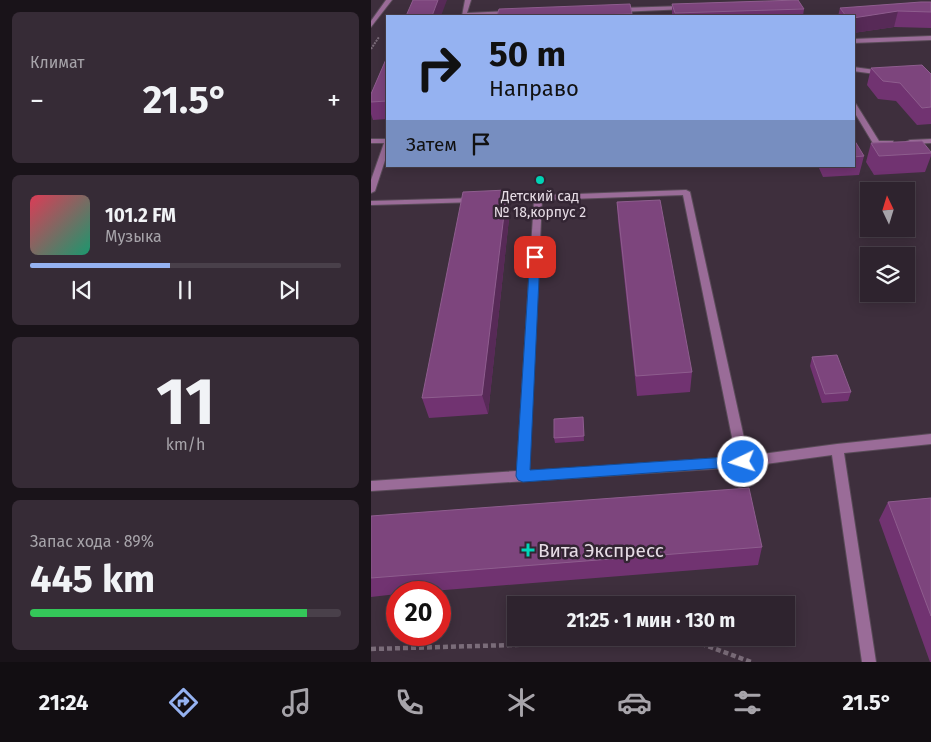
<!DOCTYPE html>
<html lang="ru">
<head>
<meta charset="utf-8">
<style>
	body { margin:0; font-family:"Fira Sans",sans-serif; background:#362b36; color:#f1f3f6; height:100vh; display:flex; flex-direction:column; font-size:19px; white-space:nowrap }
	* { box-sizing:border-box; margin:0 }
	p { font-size:16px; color:#a7a4aa }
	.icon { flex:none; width:28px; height:28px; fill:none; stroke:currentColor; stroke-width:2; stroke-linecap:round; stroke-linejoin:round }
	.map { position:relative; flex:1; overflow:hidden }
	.details { display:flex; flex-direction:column; gap:12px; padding:12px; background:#191319; width:371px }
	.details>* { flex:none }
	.hud { position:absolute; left:15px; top:15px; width:469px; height:152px; border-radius:0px; box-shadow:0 2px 12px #0003,0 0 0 1px #49404a; background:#95b2f1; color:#111; overflow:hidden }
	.needle { width:32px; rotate:356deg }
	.tools { position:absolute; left:489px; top:182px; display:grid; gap:10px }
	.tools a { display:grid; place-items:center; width:55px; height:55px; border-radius:0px; background:#2e232e; box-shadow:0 2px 12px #0003,0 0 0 1px #49404a; font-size:25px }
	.speed { position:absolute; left:15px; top:581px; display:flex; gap:10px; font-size:25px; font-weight:700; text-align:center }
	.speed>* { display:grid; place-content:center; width:65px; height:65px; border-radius:50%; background:#2e232e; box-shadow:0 2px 12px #0003,0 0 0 1px #49404a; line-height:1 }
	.speed .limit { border:8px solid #d22; background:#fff; color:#111 }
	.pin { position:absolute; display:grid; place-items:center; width:42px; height:42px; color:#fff; margin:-21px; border-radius:10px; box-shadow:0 2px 8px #0006 }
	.me { position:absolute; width:55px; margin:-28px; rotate:266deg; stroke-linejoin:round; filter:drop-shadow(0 0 4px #0008) }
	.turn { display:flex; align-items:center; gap:18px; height:105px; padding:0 20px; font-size:22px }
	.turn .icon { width:65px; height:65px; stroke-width:2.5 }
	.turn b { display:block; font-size:35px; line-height:42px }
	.then { display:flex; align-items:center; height:48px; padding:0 20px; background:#0003; gap:10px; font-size:19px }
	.big { font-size:38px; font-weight:700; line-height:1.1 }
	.details .tile { flex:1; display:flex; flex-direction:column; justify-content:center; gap:8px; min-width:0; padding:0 18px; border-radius:8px; background:#362b36 }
	.details .dial { align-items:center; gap:0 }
	.dial b { font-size:65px; line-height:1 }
	.song { display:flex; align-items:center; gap:15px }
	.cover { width:60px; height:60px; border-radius:8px; background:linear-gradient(135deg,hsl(350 70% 55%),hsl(160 70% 35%)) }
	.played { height:5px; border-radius:2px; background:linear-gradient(90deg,#95b2f1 45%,#49404a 45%) }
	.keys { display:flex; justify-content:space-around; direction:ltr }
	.heat { display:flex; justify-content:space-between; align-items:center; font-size:28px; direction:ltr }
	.charge { height:8px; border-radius:4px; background:linear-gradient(90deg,#34c759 89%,#49404a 0) }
	.trip { position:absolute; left:136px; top:596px; width:288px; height:50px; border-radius:0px; background:#2e232e; box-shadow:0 2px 12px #0003,0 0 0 1px #49404a; font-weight:700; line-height:50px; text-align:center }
	.menu { display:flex; height:80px; justify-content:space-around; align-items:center; background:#120e12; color:#a7a4aa }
	.menu .icon { width:35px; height:35px }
	.menu .current { color:#95b2f1 }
	.menu b { font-size:22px; color:#f1f3f6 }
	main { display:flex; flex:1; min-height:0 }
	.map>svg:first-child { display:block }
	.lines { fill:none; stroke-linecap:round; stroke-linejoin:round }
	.service-casing { stroke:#594b58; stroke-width:2 }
	.path-far1 { stroke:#7a6c79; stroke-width:2; stroke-dasharray:2 1; stroke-linecap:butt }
	.path { stroke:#7a6c79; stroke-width:4.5; stroke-dasharray:5 3; stroke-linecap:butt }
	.service { fill:#9a6c98; fill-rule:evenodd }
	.wall { fill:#713371 }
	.shaded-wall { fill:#572a57 }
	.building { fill:#7d457d; stroke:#8e5d8e }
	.route { fill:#1a73e8; stroke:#114b97 }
	.poi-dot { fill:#00d5b7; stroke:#332533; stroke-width:2 }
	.labels { text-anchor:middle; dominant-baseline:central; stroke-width:5; stroke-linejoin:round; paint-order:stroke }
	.far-poi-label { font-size:14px; fill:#e6dce5; stroke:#332533 }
	.near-poi-label { font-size:19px; fill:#e6dce5; stroke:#332533; text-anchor:start }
</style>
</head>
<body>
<main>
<section class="details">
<div class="tile"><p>Климат</p>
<div class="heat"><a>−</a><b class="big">21.5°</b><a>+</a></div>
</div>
<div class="tile">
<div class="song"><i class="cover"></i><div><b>101.2 FM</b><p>Музыка</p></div></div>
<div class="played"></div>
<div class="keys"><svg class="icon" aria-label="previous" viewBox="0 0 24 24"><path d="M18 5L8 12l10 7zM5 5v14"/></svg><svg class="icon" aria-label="pause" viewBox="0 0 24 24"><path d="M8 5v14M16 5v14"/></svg><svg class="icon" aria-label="next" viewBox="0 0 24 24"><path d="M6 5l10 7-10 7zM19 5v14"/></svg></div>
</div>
<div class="tile dial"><b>11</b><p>km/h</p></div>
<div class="tile"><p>Запас хода · 89%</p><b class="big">445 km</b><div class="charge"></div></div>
</section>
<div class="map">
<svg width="560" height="662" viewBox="0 0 560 662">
	<rect width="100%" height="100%" fill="#3e2f3d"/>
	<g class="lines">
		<g class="service-casing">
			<path id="service" d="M15 0H21L0 27V21Z
				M94 0H100L96 13 138 11 141 13 138 15 91 16Z
				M313 6 315 7V9L248 12 245 10 248 8Z
				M560 36V40L482 43V39Z
				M482 67 512 71 515 73 512 75 482 71Z
				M482 102 485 104 508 141H522V145H503L482 110Z
				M0 139H16V154L4 191 0 193V180L13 143H0Z
				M560 139V143L539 144 535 142 539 140Z
				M315 190 319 192 377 456 466 444 560 434V444L473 453 505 662H491L461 455 372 467 0 491V481L146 471 163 200 123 201H120V197ZM312 195 365 457 158 471 171 200Z
				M104 198 108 200 107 202 0 205V201Z"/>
		</g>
		<path class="path-far1" d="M0 49 8 37"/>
		<path class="path" d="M315 638 380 662
			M0 649 212 643 273 638"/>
		<use href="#service" class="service"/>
	</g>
	<path class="wall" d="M560 2V28L523 27 482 33V16H467L469 8Z
		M301 4 433 9 432 16H301Z
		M261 14V16H126Z
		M16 57V119L2 120 0 114V94Z
		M500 68 560 74V124L546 125 525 101 507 99 496 85Z
		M482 138 493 156 488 175 452 177 447 166H482Z
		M500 143 560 152V156L554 172 503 175 495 162Z
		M246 202 321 372 319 392 266 396 247 221Z
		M139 209 117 414 58 418 51 398Z
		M441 357 480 392 477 401 451 403 439 366Z
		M212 417 213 441 184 443 183 438Z
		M560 498V662H559L508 520 517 502Z
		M0 516 391 547 387 565 49 592H26V594L0 597Z"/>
	<path class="shaded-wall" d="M67 0H76L70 16H61Z
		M527 11 523 27 482 33V18Z
		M136 190 139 209 117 414 111 395Z"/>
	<path class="building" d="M42 0H67L61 16H35Z
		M427 0 433 9 304 13 301 4Z
		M550 2H560V12L527 11 482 18V16H475L469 8Z
		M259 4 261 14 184 16H126L128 9Z
		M16 57V101L0 102V94Z
		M551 65 560 74V107L551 108 529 83 512 81 500 68Z
		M482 138 493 156 482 157Z
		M551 141 560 152V153L508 156 500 143Z
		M136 190 111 395 51 398 92 192Z
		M289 200 321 372 265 376 246 202Z
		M466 355 480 392 454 394 441 357Z
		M212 417 213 436 183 438V419Z
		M378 488 391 547 0 578V516Z
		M560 498V616L517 502Z"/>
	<path class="route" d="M164 254 169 257 159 470 372 456 377 458 379 462 377 466 152 482 147 480 145 476 159 257Z"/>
	<g class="poi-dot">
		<circle cx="169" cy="180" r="5"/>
		<path d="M154.5 542.5h5v5h5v5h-5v5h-5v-5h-5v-5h5z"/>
	</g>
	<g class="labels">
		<g class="far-poi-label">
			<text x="169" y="196">Детский сад<tspan x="169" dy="16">№ 18,корпус 2</tspan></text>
		</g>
		<g class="near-poi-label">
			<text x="167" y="550">Вита Экспресс</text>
		</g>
	</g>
</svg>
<div class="tools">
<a><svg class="needle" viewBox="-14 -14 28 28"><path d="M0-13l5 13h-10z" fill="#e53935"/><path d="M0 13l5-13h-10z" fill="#a7a4aa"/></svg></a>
<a><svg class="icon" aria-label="layers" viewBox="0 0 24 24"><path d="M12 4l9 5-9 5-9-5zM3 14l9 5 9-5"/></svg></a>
</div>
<div class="speed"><div class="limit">20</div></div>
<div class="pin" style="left:164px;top:257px;background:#d93025"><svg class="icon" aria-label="arrive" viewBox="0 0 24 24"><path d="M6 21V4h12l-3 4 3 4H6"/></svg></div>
<svg class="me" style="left:372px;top:462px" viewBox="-20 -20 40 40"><circle r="17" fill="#1a73e8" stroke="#fff" stroke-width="3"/><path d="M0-11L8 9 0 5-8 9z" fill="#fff"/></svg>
<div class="trip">21:25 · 1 мин · 130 m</div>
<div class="hud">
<div class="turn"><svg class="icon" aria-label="right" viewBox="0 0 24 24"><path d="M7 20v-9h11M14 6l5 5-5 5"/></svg><div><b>50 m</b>Направо</div></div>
<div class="then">Затем<svg class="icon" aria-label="arrive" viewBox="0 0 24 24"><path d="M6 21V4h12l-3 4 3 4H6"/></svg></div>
</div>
</div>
</main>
<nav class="menu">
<b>21:24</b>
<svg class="icon current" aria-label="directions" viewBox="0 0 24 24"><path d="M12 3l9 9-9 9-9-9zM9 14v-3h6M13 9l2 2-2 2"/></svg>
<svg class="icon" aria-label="music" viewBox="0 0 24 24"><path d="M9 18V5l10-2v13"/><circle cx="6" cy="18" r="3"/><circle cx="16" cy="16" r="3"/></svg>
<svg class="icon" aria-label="phone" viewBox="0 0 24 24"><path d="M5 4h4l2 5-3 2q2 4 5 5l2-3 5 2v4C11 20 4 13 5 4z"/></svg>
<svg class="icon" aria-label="climate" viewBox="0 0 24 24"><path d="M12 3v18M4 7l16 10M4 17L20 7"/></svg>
<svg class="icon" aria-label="car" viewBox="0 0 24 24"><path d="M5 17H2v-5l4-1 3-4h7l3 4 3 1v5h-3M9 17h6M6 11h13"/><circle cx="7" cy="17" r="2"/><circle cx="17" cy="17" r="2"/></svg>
<svg class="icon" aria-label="filters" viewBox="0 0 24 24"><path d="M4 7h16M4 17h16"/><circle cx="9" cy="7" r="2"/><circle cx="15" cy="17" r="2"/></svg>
<b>21.5°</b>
</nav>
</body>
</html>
